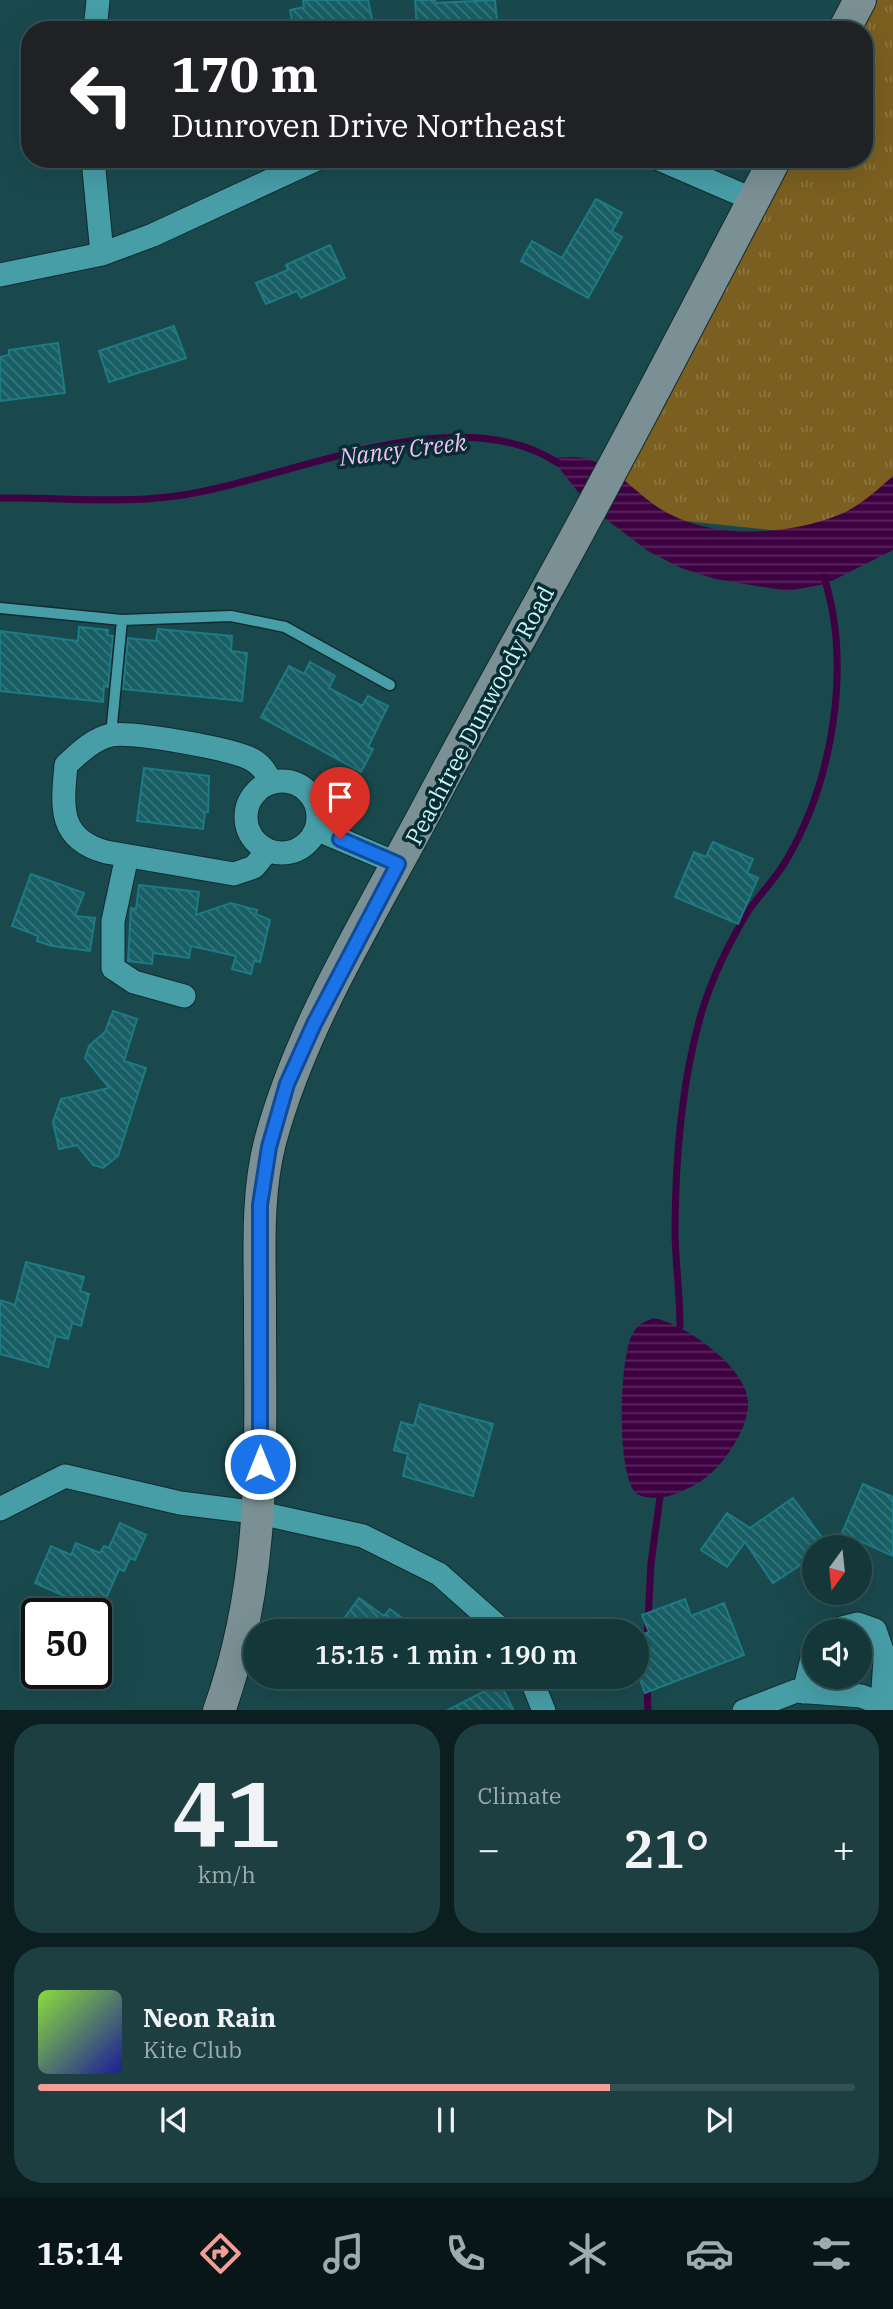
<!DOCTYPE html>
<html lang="en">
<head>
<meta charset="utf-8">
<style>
	body { margin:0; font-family:"IBM Plex Serif",serif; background:#1d3f42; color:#f1f3f6; height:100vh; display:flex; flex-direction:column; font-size:26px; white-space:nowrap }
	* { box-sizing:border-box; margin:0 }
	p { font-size:23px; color:#9dacaf }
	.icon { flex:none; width:38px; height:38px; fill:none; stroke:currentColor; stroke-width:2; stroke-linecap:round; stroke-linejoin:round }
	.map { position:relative; height:1710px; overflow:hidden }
	.details { display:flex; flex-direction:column; gap:14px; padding:14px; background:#0b1e20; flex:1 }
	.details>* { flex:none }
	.top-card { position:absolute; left:21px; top:21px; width:852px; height:147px; border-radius:28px; box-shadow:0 7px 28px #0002,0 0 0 2px #335154; background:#202124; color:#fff; overflow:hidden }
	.needle { width:46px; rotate:195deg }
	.tools { position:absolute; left:802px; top:1535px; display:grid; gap:14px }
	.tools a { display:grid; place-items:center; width:70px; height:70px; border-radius:50%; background:#14373a; box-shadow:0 7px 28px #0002,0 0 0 2px #335154; font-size:35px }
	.speed { position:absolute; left:21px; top:1598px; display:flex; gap:14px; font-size:35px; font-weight:700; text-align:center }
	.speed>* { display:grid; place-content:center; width:91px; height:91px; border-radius:50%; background:#14373a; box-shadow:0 7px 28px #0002,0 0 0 2px #335154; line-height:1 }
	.speed .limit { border:4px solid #111; border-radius:10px; background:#fff; color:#111 }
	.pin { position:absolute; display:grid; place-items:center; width:60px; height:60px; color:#fff; margin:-72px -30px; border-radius:50% 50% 50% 0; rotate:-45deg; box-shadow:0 0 7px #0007 }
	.pin .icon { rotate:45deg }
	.me { position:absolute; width:77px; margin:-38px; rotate:0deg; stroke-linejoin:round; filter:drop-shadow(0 0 5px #0008) }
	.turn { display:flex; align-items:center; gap:24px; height:147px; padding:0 35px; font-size:32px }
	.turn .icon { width:91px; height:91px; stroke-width:2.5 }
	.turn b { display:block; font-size:49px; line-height:60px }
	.big { font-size:52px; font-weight:600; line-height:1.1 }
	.details .widget { flex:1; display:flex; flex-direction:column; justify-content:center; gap:10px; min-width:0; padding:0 24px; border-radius:28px; background:#1d3f42 }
	.details .dial { align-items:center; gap:0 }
	.dial b { font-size:91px; line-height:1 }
	.song { display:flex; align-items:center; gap:21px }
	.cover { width:84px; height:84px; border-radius:10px; background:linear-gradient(135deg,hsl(90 70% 55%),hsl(240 70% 35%)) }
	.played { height:7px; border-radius:4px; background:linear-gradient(90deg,#f59c94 70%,#335154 70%) }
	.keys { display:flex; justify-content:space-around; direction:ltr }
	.heat { display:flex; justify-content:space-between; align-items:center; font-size:38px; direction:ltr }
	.details .tiles { flex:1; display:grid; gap:14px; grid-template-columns:1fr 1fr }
	.widget:last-child { grid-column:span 2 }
	.trip { position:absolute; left:243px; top:1619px; width:406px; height:70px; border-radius:35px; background:#14373a; box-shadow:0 7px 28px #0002,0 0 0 2px #335154; font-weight:600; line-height:70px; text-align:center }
	.tab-bar { display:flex; height:112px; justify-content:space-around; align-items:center; background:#081617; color:#9dacaf }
	.tab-bar .icon { width:49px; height:49px }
	.tab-bar .selected { color:#f59c94 }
	.tab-bar b { font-size:32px; color:#f1f3f6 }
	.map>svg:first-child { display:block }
	.grass { fill:url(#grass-tufts) }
	.water { fill:url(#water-rules) }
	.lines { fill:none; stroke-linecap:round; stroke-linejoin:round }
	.stream { stroke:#3e0243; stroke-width:7 }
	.building { fill:url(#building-back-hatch); stroke:#1c7b84; stroke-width:2 }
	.lane-casing { stroke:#112c2f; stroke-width:13 }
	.street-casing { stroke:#112c2f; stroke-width:25 }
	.secondary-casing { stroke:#112c2f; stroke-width:34 }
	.lane { stroke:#479ea7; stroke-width:10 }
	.street { stroke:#479ea7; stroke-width:23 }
	.secondary { stroke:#7a9094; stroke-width:32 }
	.route-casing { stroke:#114b97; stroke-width:18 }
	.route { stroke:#1a73e8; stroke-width:12 }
	.labels { text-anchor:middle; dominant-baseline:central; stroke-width:7; stroke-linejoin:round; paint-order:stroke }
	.street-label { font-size:23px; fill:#ccf5f9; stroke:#062d31 }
	.water-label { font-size:24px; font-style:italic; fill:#f8bcfb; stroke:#062d31 }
</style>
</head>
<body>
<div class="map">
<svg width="893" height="1711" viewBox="0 0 893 1711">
	<defs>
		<pattern id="grass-tufts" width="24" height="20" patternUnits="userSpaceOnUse" patternTransform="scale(1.75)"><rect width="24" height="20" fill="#7b5f20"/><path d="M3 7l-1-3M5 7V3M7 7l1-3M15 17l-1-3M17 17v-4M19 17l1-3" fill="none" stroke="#8d7741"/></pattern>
		<pattern id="water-rules" width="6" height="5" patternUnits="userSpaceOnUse" patternTransform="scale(1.75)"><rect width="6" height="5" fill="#3e0243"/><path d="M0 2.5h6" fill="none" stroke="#59285f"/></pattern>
		<pattern id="building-back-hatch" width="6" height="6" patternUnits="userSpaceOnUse" patternTransform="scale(1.75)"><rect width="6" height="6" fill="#175e65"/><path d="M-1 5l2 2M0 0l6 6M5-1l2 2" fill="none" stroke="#38767c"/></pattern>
	</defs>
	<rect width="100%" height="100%" fill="#1a494d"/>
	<path class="grass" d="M856 0H893V543L591 511 774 159H864V30H841Z"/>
	<path class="water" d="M551 458C561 458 574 456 583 458 611 463 636 493 659 508 709 540 783 536 836 516 858 508 876 491 893 476V550L826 584 787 591 715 579 681 568 648 551 590 507Z
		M654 1318C685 1324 747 1367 748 1402 749 1420 737 1441 727 1455 715 1473 697 1486 677 1493 667 1498 646 1501 636 1493 616 1475 619 1356 633 1333 638 1324 645 1321 654 1318Z"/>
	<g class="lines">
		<path class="stream" d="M0 498C58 497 118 504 176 496 286 481 455 395 558 463
			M680 1326C680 1296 676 1266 675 1236 675 1161 681 1082 702 1011 713 975 730 941 749 910 761 893 777 877 787 859 833 780 852 665 824 577
			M647 1640 651 1563 660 1497
			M647 1683 648 1711"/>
	</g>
	<path class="building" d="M303 0H368L374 28 294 30 290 10 304 7Z
		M415 0H435L436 3 495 0 498 30H417Z
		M596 199 622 213 612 231 622 237 588 298 521 261 532 241 562 258Z
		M330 245 345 278 301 298 297 291 266 304 256 283 288 270 286 265Z
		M174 326 186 358 109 382 99 351Z
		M58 343 65 393 0 401V357L9 355V350Z
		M79 627 108 630 107 635 113 636 108 687 104 686 103 702 0 691V631L78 641Z
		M158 629 232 636 231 651 247 653 242 701 123 689 128 638 156 641Z
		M310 662 335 676 329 688 362 706 368 696 388 706 368 747 373 749 361 772 261 717 289 666 304 674Z
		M144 768 209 776 208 812H205L203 829 137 821Z
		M713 842 753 859 747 873 758 878 738 924 675 897 694 852 706 857Z
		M31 874 84 893 75 916 95 918 90 951 52 946 37 941 38 936 12 926Z
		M139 885 199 892 196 915 231 903 257 910 256 914 270 920 260 962 254 961 251 974 232 969 236 956 191 946 189 958 153 953 152 964 128 961 131 908 136 909Z
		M113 1011 137 1019 124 1061 146 1068 118 1156 103 1168 93 1165 77 1145 59 1149 53 1122 61 1099 109 1088 85 1058 89 1046 105 1032Z
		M26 1262 84 1277 80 1291 89 1294 81 1326 72 1323 68 1339 56 1336 48 1367 0 1354V1300L15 1305Z
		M420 1404 493 1424 473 1496 403 1476 408 1454 394 1450 401 1422 414 1426Z
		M863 1484 893 1497V1556L842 1533Z
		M793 1498 828 1546 814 1547V1556L773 1583 745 1542 727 1567 701 1550 727 1513 750 1528Z
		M120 1523 146 1535 135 1560 130 1558 124 1571 119 1569 100 1612 35 1583 51 1546 71 1555 76 1543 100 1553 104 1546 109 1548Z
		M359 1598 384 1616 390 1609 420 1631H335Z
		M685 1599 691 1616 724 1603 744 1655 645 1693 637 1672V1651L643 1648 638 1636 649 1632 642 1615Z
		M500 1683 514 1711H446Z"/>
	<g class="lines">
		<g class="lane-casing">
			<path id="lane" d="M0 608 122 620 111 735
				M122 620 231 616 285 627 390 685"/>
		</g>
		<g class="street-casing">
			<path id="street" d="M95 30 98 0
				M93 159 102 254
				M659 159 754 200
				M0 275 102 254 153 235 317 159
				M246 817a36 36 0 1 1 72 0a36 36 0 1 1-72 0Z
				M316 829 398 864
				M268 850 254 867 234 874 106 852C58 839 62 807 66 765 79 753 93 739 111 735 132 731 232 749 251 759 262 765 266 772 271 783
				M127 856 113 921V968L134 982 184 996
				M0 1509 65 1476 180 1503 260 1513 363 1536 439 1574 503 1631
				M830 1631 858 1624 875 1630 885 1659 882 1704
				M530 1676 544 1711
				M804 1692 814 1650
				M744 1711 796 1691 861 1696 893 1708"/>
		</g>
		<g class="secondary-casing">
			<path id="secondary" d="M844 30 860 0
				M219 1711C267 1578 260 1449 260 1310 260 1254 256 1197 270 1142 302 1023 371 915 428 807 487 695 551 585 610 473 666 369 720 264 775 159"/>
		</g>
		<use href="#lane" class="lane"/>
		<use href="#street" class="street"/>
		<use href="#secondary" class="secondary"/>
	</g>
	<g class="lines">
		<g class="route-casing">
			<path id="route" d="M260 1464V1205L269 1147 287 1084 314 1024 398 864 340 839"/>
		</g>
		<use href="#route" class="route"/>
	</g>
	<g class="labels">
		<g class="street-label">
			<text transform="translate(479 715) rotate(-62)">Peachtree Dunwoody Road</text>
		</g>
		<g class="water-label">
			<text transform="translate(403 449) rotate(-7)">Nancy Creek</text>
		</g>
	</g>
</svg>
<div class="tools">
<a><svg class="needle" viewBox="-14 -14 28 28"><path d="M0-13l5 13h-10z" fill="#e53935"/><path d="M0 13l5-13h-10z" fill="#9dacaf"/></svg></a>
<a><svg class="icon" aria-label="sound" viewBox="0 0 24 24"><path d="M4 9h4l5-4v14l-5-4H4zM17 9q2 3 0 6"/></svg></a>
</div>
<div class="speed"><div class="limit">50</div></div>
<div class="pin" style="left:340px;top:839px;background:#d93025"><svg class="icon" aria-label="arrive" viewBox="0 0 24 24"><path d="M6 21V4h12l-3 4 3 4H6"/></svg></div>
<svg class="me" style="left:260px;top:1464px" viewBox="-20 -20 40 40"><circle r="17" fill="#1a73e8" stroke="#fff" stroke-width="3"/><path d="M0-11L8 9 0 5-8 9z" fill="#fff"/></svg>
<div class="trip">15:15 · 1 min · 190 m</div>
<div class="top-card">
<div class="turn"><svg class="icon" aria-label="left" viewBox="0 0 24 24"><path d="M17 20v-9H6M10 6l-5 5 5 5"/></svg><div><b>170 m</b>Dunroven Drive Northeast</div></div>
</div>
</div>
<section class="details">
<div class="tiles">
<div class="widget dial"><b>41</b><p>km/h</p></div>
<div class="widget"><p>Climate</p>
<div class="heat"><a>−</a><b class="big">21°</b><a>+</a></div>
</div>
<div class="widget">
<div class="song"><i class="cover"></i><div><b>Neon Rain</b><p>Kite Club</p></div></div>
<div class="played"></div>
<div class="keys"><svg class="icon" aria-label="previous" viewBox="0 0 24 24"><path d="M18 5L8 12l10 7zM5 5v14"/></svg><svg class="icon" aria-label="pause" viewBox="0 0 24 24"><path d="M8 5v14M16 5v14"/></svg><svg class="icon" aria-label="next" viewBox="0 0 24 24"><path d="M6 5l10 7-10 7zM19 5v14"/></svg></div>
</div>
</div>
</section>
<nav class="tab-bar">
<b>15:14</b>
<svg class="icon selected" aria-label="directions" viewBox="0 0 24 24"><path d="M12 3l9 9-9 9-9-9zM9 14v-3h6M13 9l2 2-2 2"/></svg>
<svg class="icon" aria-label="music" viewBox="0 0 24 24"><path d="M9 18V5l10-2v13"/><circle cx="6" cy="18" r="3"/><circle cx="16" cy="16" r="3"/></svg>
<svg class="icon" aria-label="phone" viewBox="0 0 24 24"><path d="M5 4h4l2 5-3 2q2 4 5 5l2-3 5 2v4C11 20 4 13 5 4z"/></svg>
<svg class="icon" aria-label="climate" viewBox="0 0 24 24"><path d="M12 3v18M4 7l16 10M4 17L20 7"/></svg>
<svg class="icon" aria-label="car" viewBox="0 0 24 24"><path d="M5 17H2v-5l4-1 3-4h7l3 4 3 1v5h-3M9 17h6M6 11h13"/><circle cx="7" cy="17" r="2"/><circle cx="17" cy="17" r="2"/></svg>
<svg class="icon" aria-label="filters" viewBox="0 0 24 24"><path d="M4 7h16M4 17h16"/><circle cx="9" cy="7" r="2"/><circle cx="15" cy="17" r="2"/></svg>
</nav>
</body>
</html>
